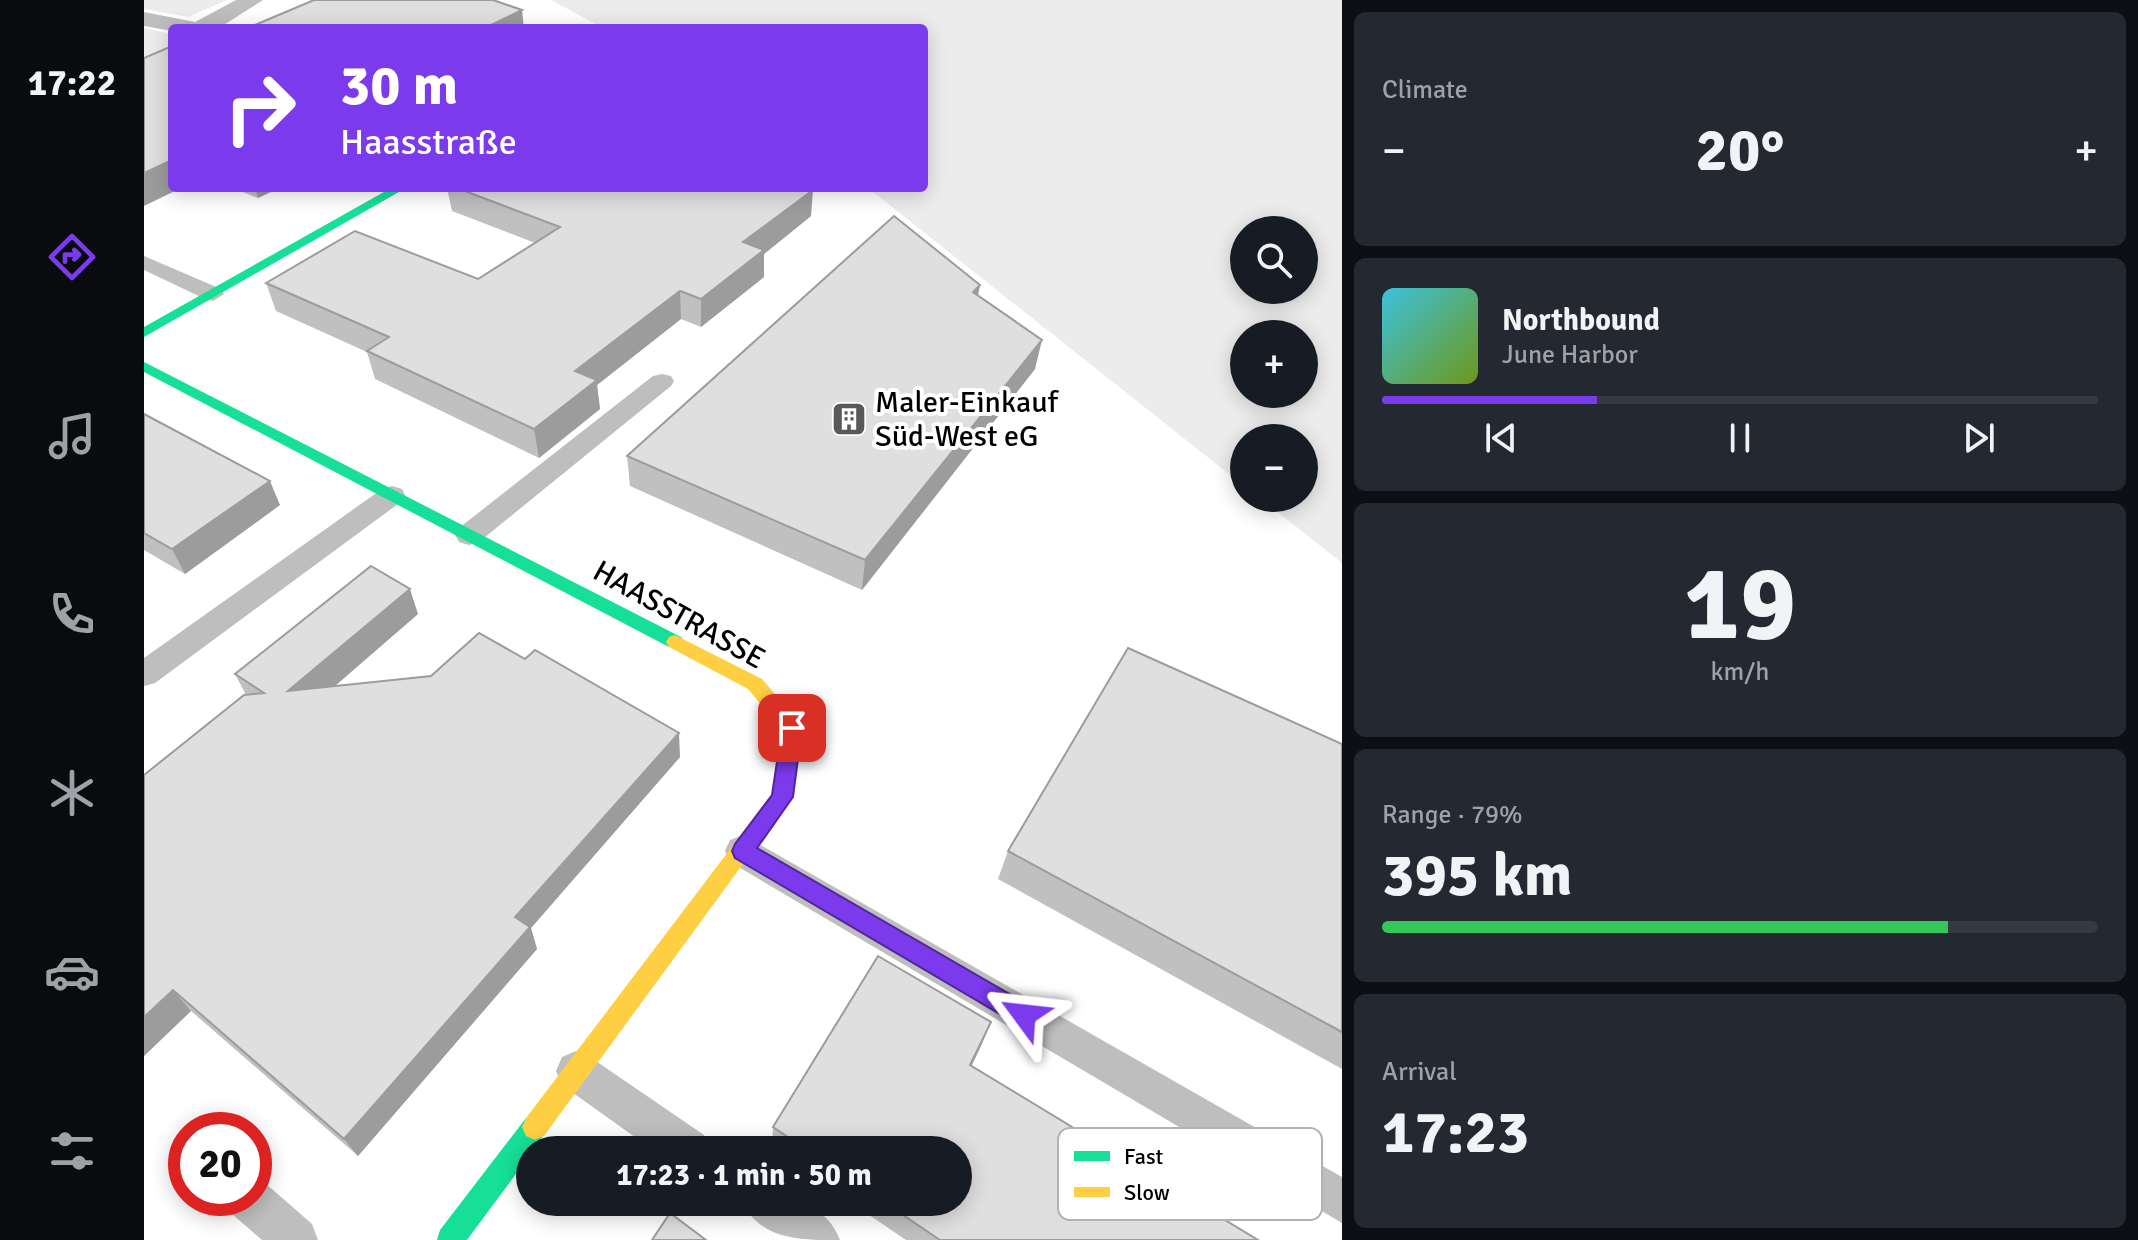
<!DOCTYPE html>
<html lang="en">
<head>
<meta charset="utf-8">
<style>
	body { margin:0; font-family:Signika,sans-serif; background:#242831; color:#f1f3f6; height:100vh; display:flex; flex-direction:column; font-size:30px; white-space:nowrap }
	* { box-sizing:border-box; margin:0 }
	p { font-size:26px; color:#9ea1a6 }
	.icon { flex:none; width:44px; height:44px; fill:none; stroke:currentColor; stroke-width:2; stroke-linecap:round; stroke-linejoin:round }
	.map { position:relative; flex:1; overflow:hidden }
	.panel { display:flex; flex-direction:column; gap:12px; padding:12px; background:#0d0f14; width:796px }
	.panel>* { flex:none }
	.guide { position:absolute; left:24px; top:24px; width:760px; height:168px; border-radius:8px; box-shadow:0 4px 20px #0003; background:#7c3aed; color:#fff; overflow:hidden }
	.buttons { position:absolute; left:1086px; top:216px; display:grid; gap:16px }
	.buttons a { display:grid; place-items:center; width:88px; height:88px; border-radius:50%; background:#171b24; box-shadow:0 4px 20px #0003; font-size:40px }
	.speed { position:absolute; left:24px; top:1112px; display:flex; gap:16px; font-size:40px; font-weight:700; text-align:center }
	.speed>* { display:grid; place-content:center; width:104px; height:104px; border-radius:50%; background:#171b24; box-shadow:0 4px 20px #0003; line-height:1 }
	.speed .limit { border:12px solid #d22; background:#fff; color:#111 }
	.pin { position:absolute; display:grid; place-items:center; width:68px; height:68px; color:#fff; margin:-34px; border-radius:16px; box-shadow:0 4px 12px #0006 }
	.me { position:absolute; width:88px; margin:-44px; rotate:300deg; stroke-linejoin:round; filter:drop-shadow(0 0 6px #0008) }
	.turn { display:flex; align-items:center; gap:28px; height:168px; padding:0 40px; font-size:36px }
	.turn .icon { width:104px; height:104px; stroke-width:2.5 }
	.turn b { display:block; font-size:56px; line-height:68px }
	.big { font-size:60px; font-weight:800; line-height:1.1 }
	.panel .card { flex:1; display:flex; flex-direction:column; justify-content:center; gap:12px; min-width:0; padding:0 28px; border-radius:12px; background:#242831 }
	.panel .dial { align-items:center; gap:0 }
	.dial b { font-size:104px; line-height:1 }
	.song { display:flex; align-items:center; gap:24px }
	.cover { width:96px; height:96px; border-radius:12px; background:linear-gradient(135deg,hsl(190 70% 55%),hsl(80 70% 35%)) }
	.played { height:8px; border-radius:4px; background:linear-gradient(90deg,#7c3aed 30%,#363941 30%) }
	.keys { display:flex; justify-content:space-around; direction:ltr }
	.heat { display:flex; justify-content:space-between; align-items:center; font-size:44px; direction:ltr }
	.charge { height:12px; border-radius:6px; background:linear-gradient(90deg,#34c759 79%,#363941 0) }
	.trip { position:absolute; left:372px; top:1136px; width:456px; height:80px; border-radius:40px; background:#171b24; box-shadow:0 4px 20px #0003; font-weight:800; line-height:80px; text-align:center }
	main { display:flex; flex:1; min-height:0 }
	.tab-bar { display:flex; flex-direction:column; width:144px; justify-content:space-around; align-items:center; background:#090b0e; color:#9ea1a6 }
	.tab-bar .icon { width:56px; height:56px }
	.tab-bar .on { color:#7c3aed }
	.tab-bar b { font-size:36px; color:#f1f3f6 }
	.map>svg:first-child { display:block }
	.green { fill:#ececec; fill-rule:evenodd }
	.lines { fill:none; stroke-linecap:round; stroke-linejoin:round }
	.lane { fill:#bebebe; fill-rule:evenodd }
	.street { fill:#bebebe; fill-rule:evenodd }
	.fast { fill:#16e098; fill-rule:evenodd }
	.slow { fill:#ffcf43; fill-rule:evenodd }
	.wall { fill:#c0c0c0 }
	.shaded-wall { fill:#9c9c9c }
	.building { fill:#dfdfdf; stroke:#9c9c9c; stroke-width:2 }
	.route { fill:#7c3aed; stroke:#51269a; stroke-width:2 }
	.labels { text-anchor:middle; dominant-baseline:central; stroke-width:8; stroke-linejoin:round; paint-order:stroke }
	.poi-label { font-size:30px; fill:#000; stroke:#fff; text-anchor:start }
	.street-label { font-size:30px; fill:#000; stroke:#fff }
	.key { fill:#fff; stroke:#b2b2b2; stroke-width:2 }
	.key-label { font-size:22px; fill:#000 }
</style>
</head>
<body>
<main>
<nav class="tab-bar">
<b>17:22</b>
<svg class="icon on" aria-label="directions" viewBox="0 0 24 24"><path d="M12 3l9 9-9 9-9-9zM9 14v-3h6M13 9l2 2-2 2"/></svg>
<svg class="icon" aria-label="music" viewBox="0 0 24 24"><path d="M9 18V5l10-2v13"/><circle cx="6" cy="18" r="3"/><circle cx="16" cy="16" r="3"/></svg>
<svg class="icon" aria-label="phone" viewBox="0 0 24 24"><path d="M5 4h4l2 5-3 2q2 4 5 5l2-3 5 2v4C11 20 4 13 5 4z"/></svg>
<svg class="icon" aria-label="climate" viewBox="0 0 24 24"><path d="M12 3v18M4 7l16 10M4 17L20 7"/></svg>
<svg class="icon" aria-label="car" viewBox="0 0 24 24"><path d="M5 17H2v-5l4-1 3-4h7l3 4 3 1v5h-3M9 17h6M6 11h13"/><circle cx="7" cy="17" r="2"/><circle cx="17" cy="17" r="2"/></svg>
<svg class="icon" aria-label="filters" viewBox="0 0 24 24"><path d="M4 7h16M4 17h16"/><circle cx="9" cy="7" r="2"/><circle cx="15" cy="17" r="2"/></svg>
</nav>
<div class="map">
<svg width="1198" height="1240" viewBox="0 0 1198 1240">
	<rect width="100%" height="100%" fill="#fff"/>
	<path class="green" d="M0 0H83L44 17 0 9Z
		M407 0H1198V563L1116 498H1160V438H1100V486L724 188H780V28H459ZM1100 230H1160V290H1100ZM1100 334H1160V394H1100Z
		M0 28 28 34V58L0 69Z"/>
	<g class="lines">
		<path class="lane" d="M0 256 77 289 80 294 69 301 61 299 0 270Z
			M518 374 527 376 530 381 527 386 335 542 325 545 315 542 311 535 315 528 509 376Z
			M248 486 258 489 261 495 258 501 11 683 0 686V658L238 489Z
			M599 835 1198 1177V1223L586 862 581 851 586 840Z
			M432 1051 446 1057 560 1135 566 1150H509L418 1085 412 1071 418 1057Z
			M110 1179 120 1182 168 1224 174 1240H118L88 1214 82 1198H110Z
			M598 1202C639 1202 678 1195 696 1240 656 1240 617 1240 598 1202Z"/>
		<path class="street" d="M92 0H119L75 28H28V31L0 26V12L51 22Z"/>
		<path class="fast" d="M247 188H262L0 337V327Z
			M0 362 537 637 540 642 537 647H525L0 372Z
			M391 1114 400 1118 404 1127 390 1150H386V1155L323 1240H293L296 1230 382 1118Z"/>
		<path class="slow" d="M531 635 618 679 655 722 658 728 648 797 400 1136 391 1140 382 1136 378 1127 382 1118 628 794 638 730 604 689 525 647 522 642 525 637Z"/>
	</g>
	<path class="wall" d="M88 188H135L114 198Z
		M303 188H664L667 216 620 254V277L557 327 537 319 453 385 456 409 395 458 231 379 223 352 132 311 122 283 334 279 391 243 308 211Z
		M836 285 834 295 891 369 718 590 486 486 483 456Z
		M0 414 136 505 41 574 0 550Z
		M274 614 191 686 536 757 387 928 393 949 214 1156 47 1011 0 1056 102 695 91 674Z
		M1198 744V1069L854 879 864 851Z
		M847 1022 827 1066 1114 1240H762L706 1202H814V1150H630L628 1148 629 1127Z"/>
	<path class="shaded-wall" d="M378 10 380 28H341Z
		M28 160V188H37L0 206V173Z
		M111 188H135L114 198Z
		M669 190 667 216 620 254V277L557 327V299L599 242Z
		M836 285 830 314 829 292Z
		M536 291 537 319 453 385 456 409 395 458 390 429 431 371Z
		M898 340 891 369 718 590 721 560Z
		M126 481 136 505 41 574 28 549Z
		M266 589 274 614 156 716 144 691Z
		M535 733 536 757 387 928 393 949 214 1156 200 1139 371 917Z
		M29 990 47 1011 0 1056V1017Z
		M847 1022 837 1046 817 1088 826 1065Z"/>
	<path class="building" d="M170 0H349L378 10 341 28H104Z
		M80 26 92 28H74Z
		M28 46V160L0 173V58Z
		M313 188H664L669 190 599 242 620 250 557 299 536 291 431 371 453 380 390 429 223 351 245 337 122 283 211 231 334 279 416 227Z
		M750 216 836 285 829 292 898 340 721 560 483 456Z
		M0 414 126 481 28 549 0 533Z
		M227 566 266 589 144 691 287 676 335 633 381 659 391 650 535 733 371 917 386 927 200 1139 29 990 0 1017V775L100 695 120 693 91 674Z
		M984 648 1198 744V1032L864 851Z
		M734 956 847 1022 826 1065 1114 1240H796L740 1202H814V1150H663L629 1127Z
		M526 1213 562 1240H508Z"/>
	<path class="route" d="M648 720 655 722 658 728 649 797 613 848 888 1007 892 1015 888 1023 880 1027 871 1023 591 858 588 851 591 844 628 795 638 728 641 722Z"/>
	<defs>
		<g id="building-square" transform="scale(1.8)"><rect x="-9" y="-9" width="18" height="18" rx="4" fill="#595959" stroke="#fff"/><path d="M-4-6H4V6H1V3H-1V6H-4ZM-2.5-4.3h1.7v1.8h-1.7ZM.8-4.3h1.7v1.8H.8ZM-2.5-1h1.7V.8h-1.7ZM.8-1h1.7V.8H.8Z" fill="#fff"/></g>
	</defs>
	<g fill-rule="evenodd">
		<use href="#building-square" x="705" y="419"/>
	</g>
	<g class="labels">
		<g class="poi-label">
			<text x="731" y="402">Maler-Einkauf<tspan x="731" dy="34">Süd-West eG</tspan></text>
		</g>
		<g class="street-label">
			<text transform="translate(535 615) rotate(29)">HAASSTRASSE</text>
		</g>
	</g>
	<rect x="914" y="1128" width="264" height="92" rx="12" class="key"/>
	<rect x="930" y="1151" width="36" height="10" fill="#16e098"/>
	<rect x="930" y="1187" width="36" height="10" fill="#ffcf43"/>
	<g class="key-label">
		<text x="980" y="1164">Fast</text>
		<text x="980" y="1200">Slow</text>
	</g>
</svg>
<div class="buttons">
<a><svg class="icon" aria-label="search" viewBox="0 0 24 24"><circle cx="10" cy="10" r="6"/><path d="M15 15l6 6"/></svg></a>
<a>+</a>
<a>−</a>
</div>
<div class="speed"><div class="limit">20</div></div>
<div class="pin" style="left:648px;top:728px;background:#d93025"><svg class="icon" aria-label="arrive" viewBox="0 0 24 24"><path d="M6 21V4h12l-3 4 3 4H6"/></svg></div>
<svg class="me" style="left:880px;top:1015px" viewBox="-20 -20 40 40"><path d="M0-17L14 15 0 8-14 15z" fill="#7c3aed" stroke="#fff" stroke-width="4"/></svg>
<div class="trip">17:23 · 1 min · 50 m</div>
<div class="guide">
<div class="turn"><svg class="icon" aria-label="right" viewBox="0 0 24 24"><path d="M7 20v-9h11M14 6l5 5-5 5"/></svg><div><b>30 m</b>Haasstraße</div></div>
</div>
</div>
<section class="panel">
<div class="card"><p>Climate</p>
<div class="heat"><a>−</a><b class="big">20°</b><a>+</a></div>
</div>
<div class="card">
<div class="song"><i class="cover"></i><div><b>Northbound</b><p>June Harbor</p></div></div>
<div class="played"></div>
<div class="keys"><svg class="icon" aria-label="previous" viewBox="0 0 24 24"><path d="M18 5L8 12l10 7zM5 5v14"/></svg><svg class="icon" aria-label="pause" viewBox="0 0 24 24"><path d="M8 5v14M16 5v14"/></svg><svg class="icon" aria-label="next" viewBox="0 0 24 24"><path d="M6 5l10 7-10 7zM19 5v14"/></svg></div>
</div>
<div class="card dial"><b>19</b><p>km/h</p></div>
<div class="card"><p>Range · 79%</p><b class="big">395 km</b><div class="charge"></div></div>
<div class="card"><p>Arrival</p><b class="big">17:23</b></div>
</section>
</main>
</body>
</html>
